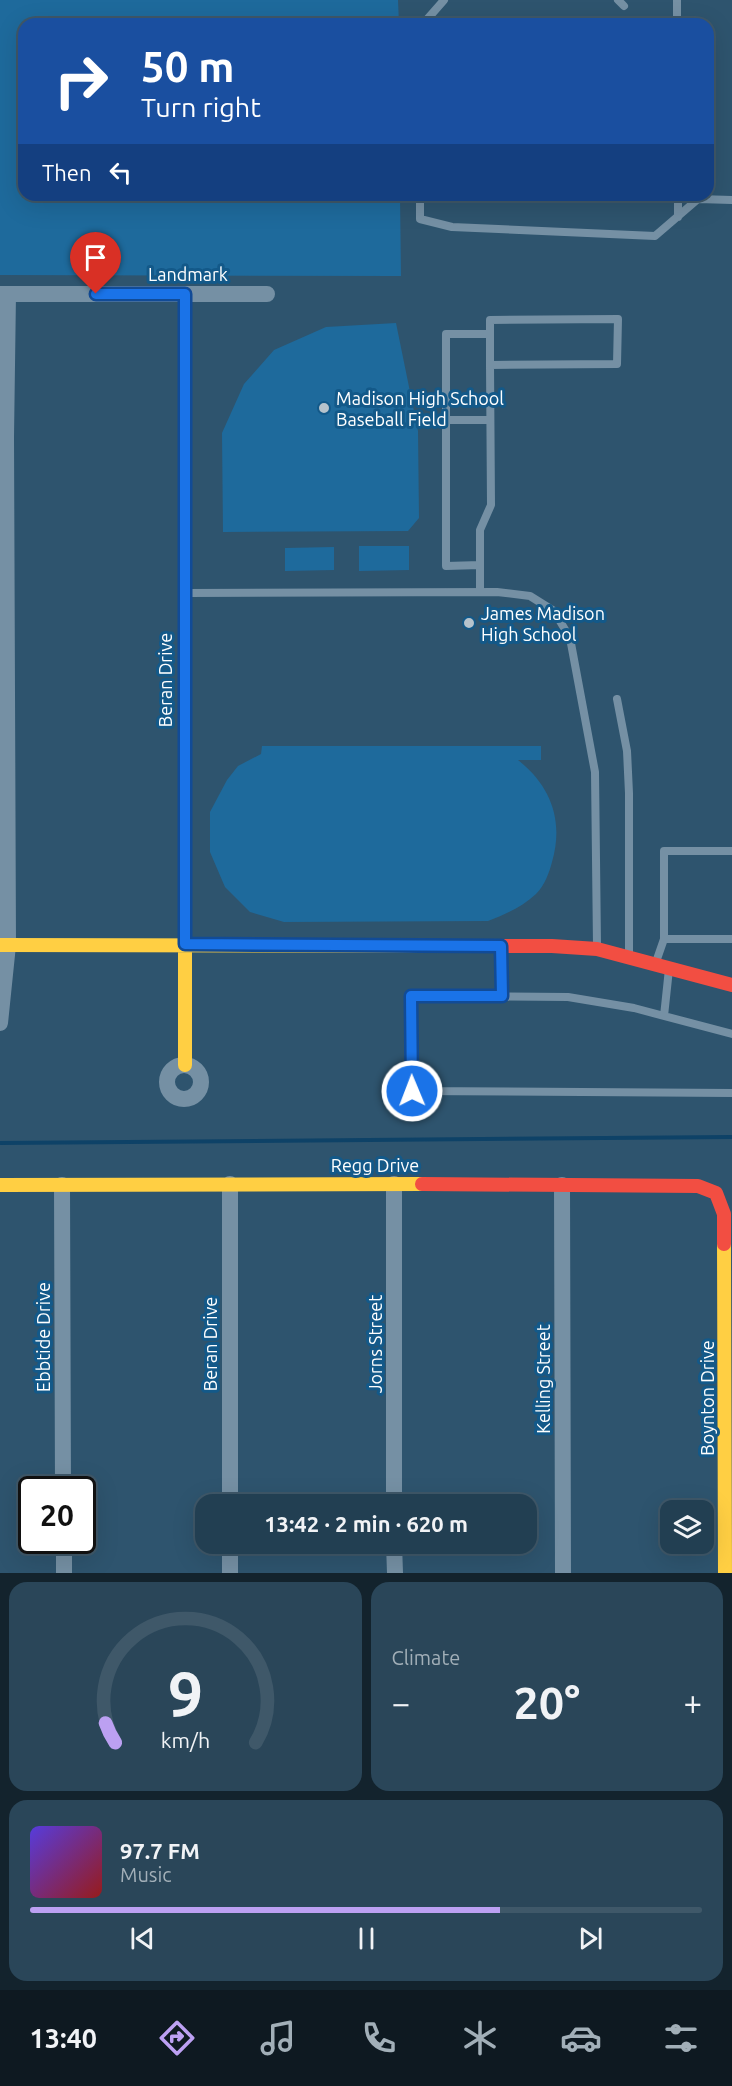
<!DOCTYPE html>
<html lang="en">
<head>
<meta charset="utf-8">
<style>
	body { margin:0; font-family:Ubuntu,sans-serif; background:#2a4659; color:#f1f3f6; height:100vh; display:flex; flex-direction:column; font-size:22px; white-space:nowrap }
	* { box-sizing:border-box; margin:0 }
	p { font-size:20px; color:#a2afb8 }
	.icon { flex:none; width:33px; height:33px; fill:none; stroke:currentColor; stroke-width:2; stroke-linecap:round; stroke-linejoin:round }
	.map { position:relative; height:1573px; overflow:hidden }
	.drawer { display:flex; flex-direction:column; gap:9px; padding:9px; background:#13232d; flex:1 }
	.drawer>* { flex:none }
	.hud { position:absolute; left:18px; top:18px; width:696px; height:183px; border-radius:18px; box-shadow:0 6px 24px #0002,0 0 0 2px #3f5869; background:#1a4fa0; color:#fff; overflow:hidden }
	.controls { position:absolute; left:660px; top:1500px; display:grid; gap:12px }
	.controls a { display:grid; place-items:center; width:54px; height:54px; border-radius:12px; background:#223f52; box-shadow:0 6px 24px #0002,0 0 0 2px #3f5869; font-size:30px }
	.speed { position:absolute; left:18px; top:1476px; display:flex; gap:12px; font-size:30px; font-weight:700; text-align:center }
	.speed>* { display:grid; place-content:center; width:78px; height:78px; border-radius:50%; background:#223f52; box-shadow:0 6px 24px #0002,0 0 0 2px #3f5869; line-height:1 }
	.speed .limit { border:3px solid #111; border-radius:9px; background:#fff; color:#111 }
	.pin { position:absolute; display:grid; place-items:center; width:51px; height:51px; color:#fff; margin:-62px -26px; border-radius:50% 50% 50% 0; rotate:-45deg; box-shadow:0 0 6px #0007 }
	.pin .icon { rotate:45deg }
	.me { position:absolute; width:66px; margin:-33px; rotate:359deg; stroke-linejoin:round; filter:drop-shadow(0 0 4px #0008) }
	.turn { display:flex; align-items:center; gap:21px; height:126px; padding:0 24px; font-size:27px }
	.turn .icon { width:78px; height:78px; stroke-width:2.5 }
	.turn b { display:block; font-size:42px; line-height:51px }
	.then { display:flex; align-items:center; height:57px; padding:0 24px; background:#0003; gap:12px; font-size:22px }
	.big { font-size:45px; font-weight:600; line-height:1.1 }
	.drawer .widget { flex:1; display:flex; flex-direction:column; justify-content:center; gap:9px; min-width:0; padding:0 21px; border-radius:18px; background:#2a4659 }
	.drawer .dial { align-items:center; gap:0 }
	.dial svg { height:156px; overflow:visible; fill:none; stroke:#3f5869; stroke-width:7; stroke-linecap:round; text-anchor:middle }
	.dial text { fill:#f1f3f6; stroke:none }
	.song { display:flex; align-items:center; gap:18px }
	.cover { width:72px; height:72px; border-radius:9px; background:linear-gradient(135deg,hsl(250 70% 55%),hsl(0 70% 35%)) }
	.played { height:6px; border-radius:3px; background:linear-gradient(90deg,#bca0f2 70%,#3f5869 70%) }
	.keys { display:flex; justify-content:space-around; direction:ltr }
	.heat { display:flex; justify-content:space-between; align-items:center; font-size:33px; direction:ltr }
	.drawer .tiles { flex:1; display:grid; gap:9px; grid-template-columns:1fr 1fr }
	.widget:last-child { grid-column:span 2 }
	.trip { position:absolute; left:195px; top:1494px; width:342px; height:60px; border-radius:18px; background:#223f52; box-shadow:0 6px 24px #0002,0 0 0 2px #3f5869; font-weight:600; line-height:60px; text-align:center }
	.tabs { display:flex; height:96px; justify-content:space-around; align-items:center; background:#0e1921; color:#a2afb8 }
	.tabs .icon { width:42px; height:42px }
	.tabs .on { color:#bca0f2 }
	.tabs b { font-size:27px; color:#f1f3f6 }
	.map>svg:first-child { display:block }
	.green { fill:#1e6a9c }
	.lines { fill:none; stroke-linecap:round; stroke-linejoin:round }
	.stream { stroke:#0e4267; stroke-width:4 }
	.lane { stroke:#7590a4; stroke-width:8 }
	.street { stroke:#7590a4; stroke-width:16 }
	.slow { stroke:#ffcf43; stroke-width:14 }
	.jam { stroke:#f24e42; stroke-width:14 }
	.route-casing { stroke:#114b97; stroke-width:15 }
	.route { stroke:#1a73e8; stroke-width:10 }
	.poi-dot { fill:#b6c3cc; stroke:#135989; stroke-width:2 }
	.labels { text-anchor:middle; dominant-baseline:central; stroke-width:6; stroke-linejoin:round; paint-order:stroke }
	.street-label { font-size:18px; fill:#fff; stroke:#135989 }
	.poi-label { font-size:18px; fill:#fff; stroke:#135989; text-anchor:start }
</style>
</head>
<body>
<div class="map">
<svg width="732" height="1573" viewBox="0 0 732 1573">
	<rect width="100%" height="100%" fill="#2e546e"/>
	<path class="green" d="M0 0H398L399 24H24V195H400L401 276 0 275Z
		M396 323 418 431 419 518 408 531 223 532 222 433 244 384 274 350 326 327Z
		M359 546H409V570L359 571Z
		M334 547V570L285 571V548Z
		M262 746H541V760H518C551 786 564 821 552 862 549 873 545 885 536 894 522 907 506 914 488 921L284 922 250 912 225 887 210 852V812L227 780 238 766 261 754Z"/>
	<g class="lines">
		<path class="stream" d="M0 1143 732 1137"/>
		<path class="lane" d="M618 0 624 6
			M423 24 444 0
			M677 24V0
			M420 195V219L452 227 655 236 698 199 732 200
			M678 195V217
			M446 420H490
			M480 565 446 566V334H490
			M480 592V530L491 505 490 365 617 364 618 319 490 320V365
			M187 593 497 592 530 596 554 611 570 638 595 772 597 946
			M617 699 627 751 629 793V956
			M732 851H664V939H732
			M501 946 502 996
			M656 962 664 939
			M664 1016 669 969
			M732 1034 634 1008 568 997 411 996 412 1091 732 1093"/>
		<path class="street" d="M0 294H267
			M0 1023 8 945 6 437 8 294
			M167 1082a17 17 0 1 1 34 0a17 17 0 1 1-34 0Z
			M230 1184V1504
			M394 1184V1504
			M62 1185 63 1490
			M562 1185 563 1573
			M64 1540V1573
			M230 1544V1573
			M394 1544 395 1573"/>
		<path class="slow" d="M185 562V1065
			M0 945 434 946
			M0 1185 422 1184
			M724 1244 725 1573"/>
		<path class="jam" d="M185 294V562
			M434 946H552L597 949 732 985
			M422 1184 698 1186 716 1193 724 1214V1244"/>
	</g>
	<g class="lines">
		<g class="route-casing">
			<path id="route" d="M96 294H185V944L501 946 502 996H411L412 1091"/>
		</g>
		<use href="#route" class="route"/>
	</g>
	<g class="poi-dot">
		<circle cx="324" cy="408" r="6"/>
		<circle cx="469" cy="623" r="6"/>
	</g>
	<g class="labels">
		<g class="street-label">
			<text x="188" y="274">Landmark</text>
			<text transform="translate(165 680) rotate(-90)">Beran Drive</text>
			<text x="375" y="1165">Regg Drive</text>
			<text transform="translate(43 1337) rotate(-90)">Ebbtide Drive</text>
			<text transform="translate(210 1344) rotate(-90)">Beran Drive</text>
			<text transform="translate(375 1344) rotate(-90)">Jorns Street</text>
			<text transform="translate(543 1379) rotate(-90)">Kelling Street</text>
			<text transform="translate(707 1398) rotate(-90)">Boynton Drive</text>
		</g>
		<g class="poi-label">
			<text x="336" y="398">Madison High School<tspan x="336" dy="21">Baseball Field</tspan></text>
			<text x="481" y="613">James Madison<tspan x="481" dy="21">High School</tspan></text>
		</g>
	</g>
</svg>
<div class="controls">
<a><svg class="icon" aria-label="layers" viewBox="0 0 24 24"><path d="M12 4l9 5-9 5-9-5zM3 14l9 5 9-5"/></svg></a>
</div>
<div class="speed"><div class="limit">20</div></div>
<div class="pin" style="left:96px;top:294px;background:#d93025"><svg class="icon" aria-label="arrive" viewBox="0 0 24 24"><path d="M6 21V4h12l-3 4 3 4H6"/></svg></div>
<svg class="me" style="left:412px;top:1091px" viewBox="-20 -20 40 40"><circle r="17" fill="#1a73e8" stroke="#fff" stroke-width="3"/><path d="M0-11L8 9 0 5-8 9z" fill="#fff"/></svg>
<div class="trip">13:42 · 2 min · 620 m</div>
<div class="hud">
<div class="turn"><svg class="icon" aria-label="right" viewBox="0 0 24 24"><path d="M7 20v-9h11M14 6l5 5-5 5"/></svg><div><b>50 m</b>Turn right</div></div>
<div class="then">Then<svg class="icon" aria-label="left" viewBox="0 0 24 24"><path d="M17 20v-9H6M10 6l-5 5 5 5"/></svg></div>
</div>
</div>
<section class="drawer">
<div class="tiles">
<div class="widget dial"><svg viewBox="0 0 100 80">
<path d="M14 69A42 42 0 1 1 86 69"/>
<path d="M14 69A42 42 0 0 1 9 59" stroke="#bca0f2"/>
<text x="50" y="56" font-size="32" font-weight="700">9</text>
<text x="50" y="72" font-size="11">km/h</text>
</svg></div>
<div class="widget"><p>Climate</p>
<div class="heat"><a>−</a><b class="big">20°</b><a>+</a></div>
</div>
<div class="widget">
<div class="song"><i class="cover"></i><div><b>97.7 FM</b><p>Music</p></div></div>
<div class="played"></div>
<div class="keys"><svg class="icon" aria-label="previous" viewBox="0 0 24 24"><path d="M18 5L8 12l10 7zM5 5v14"/></svg><svg class="icon" aria-label="pause" viewBox="0 0 24 24"><path d="M8 5v14M16 5v14"/></svg><svg class="icon" aria-label="next" viewBox="0 0 24 24"><path d="M6 5l10 7-10 7zM19 5v14"/></svg></div>
</div>
</div>
</section>
<nav class="tabs">
<b>13:40</b>
<svg class="icon on" aria-label="directions" viewBox="0 0 24 24"><path d="M12 3l9 9-9 9-9-9zM9 14v-3h6M13 9l2 2-2 2"/></svg>
<svg class="icon" aria-label="music" viewBox="0 0 24 24"><path d="M9 18V5l10-2v13"/><circle cx="6" cy="18" r="3"/><circle cx="16" cy="16" r="3"/></svg>
<svg class="icon" aria-label="phone" viewBox="0 0 24 24"><path d="M5 4h4l2 5-3 2q2 4 5 5l2-3 5 2v4C11 20 4 13 5 4z"/></svg>
<svg class="icon" aria-label="climate" viewBox="0 0 24 24"><path d="M12 3v18M4 7l16 10M4 17L20 7"/></svg>
<svg class="icon" aria-label="car" viewBox="0 0 24 24"><path d="M5 17H2v-5l4-1 3-4h7l3 4 3 1v5h-3M9 17h6M6 11h13"/><circle cx="7" cy="17" r="2"/><circle cx="17" cy="17" r="2"/></svg>
<svg class="icon" aria-label="filters" viewBox="0 0 24 24"><path d="M4 7h16M4 17h16"/><circle cx="9" cy="7" r="2"/><circle cx="15" cy="17" r="2"/></svg>
</nav>
</body>
</html>
